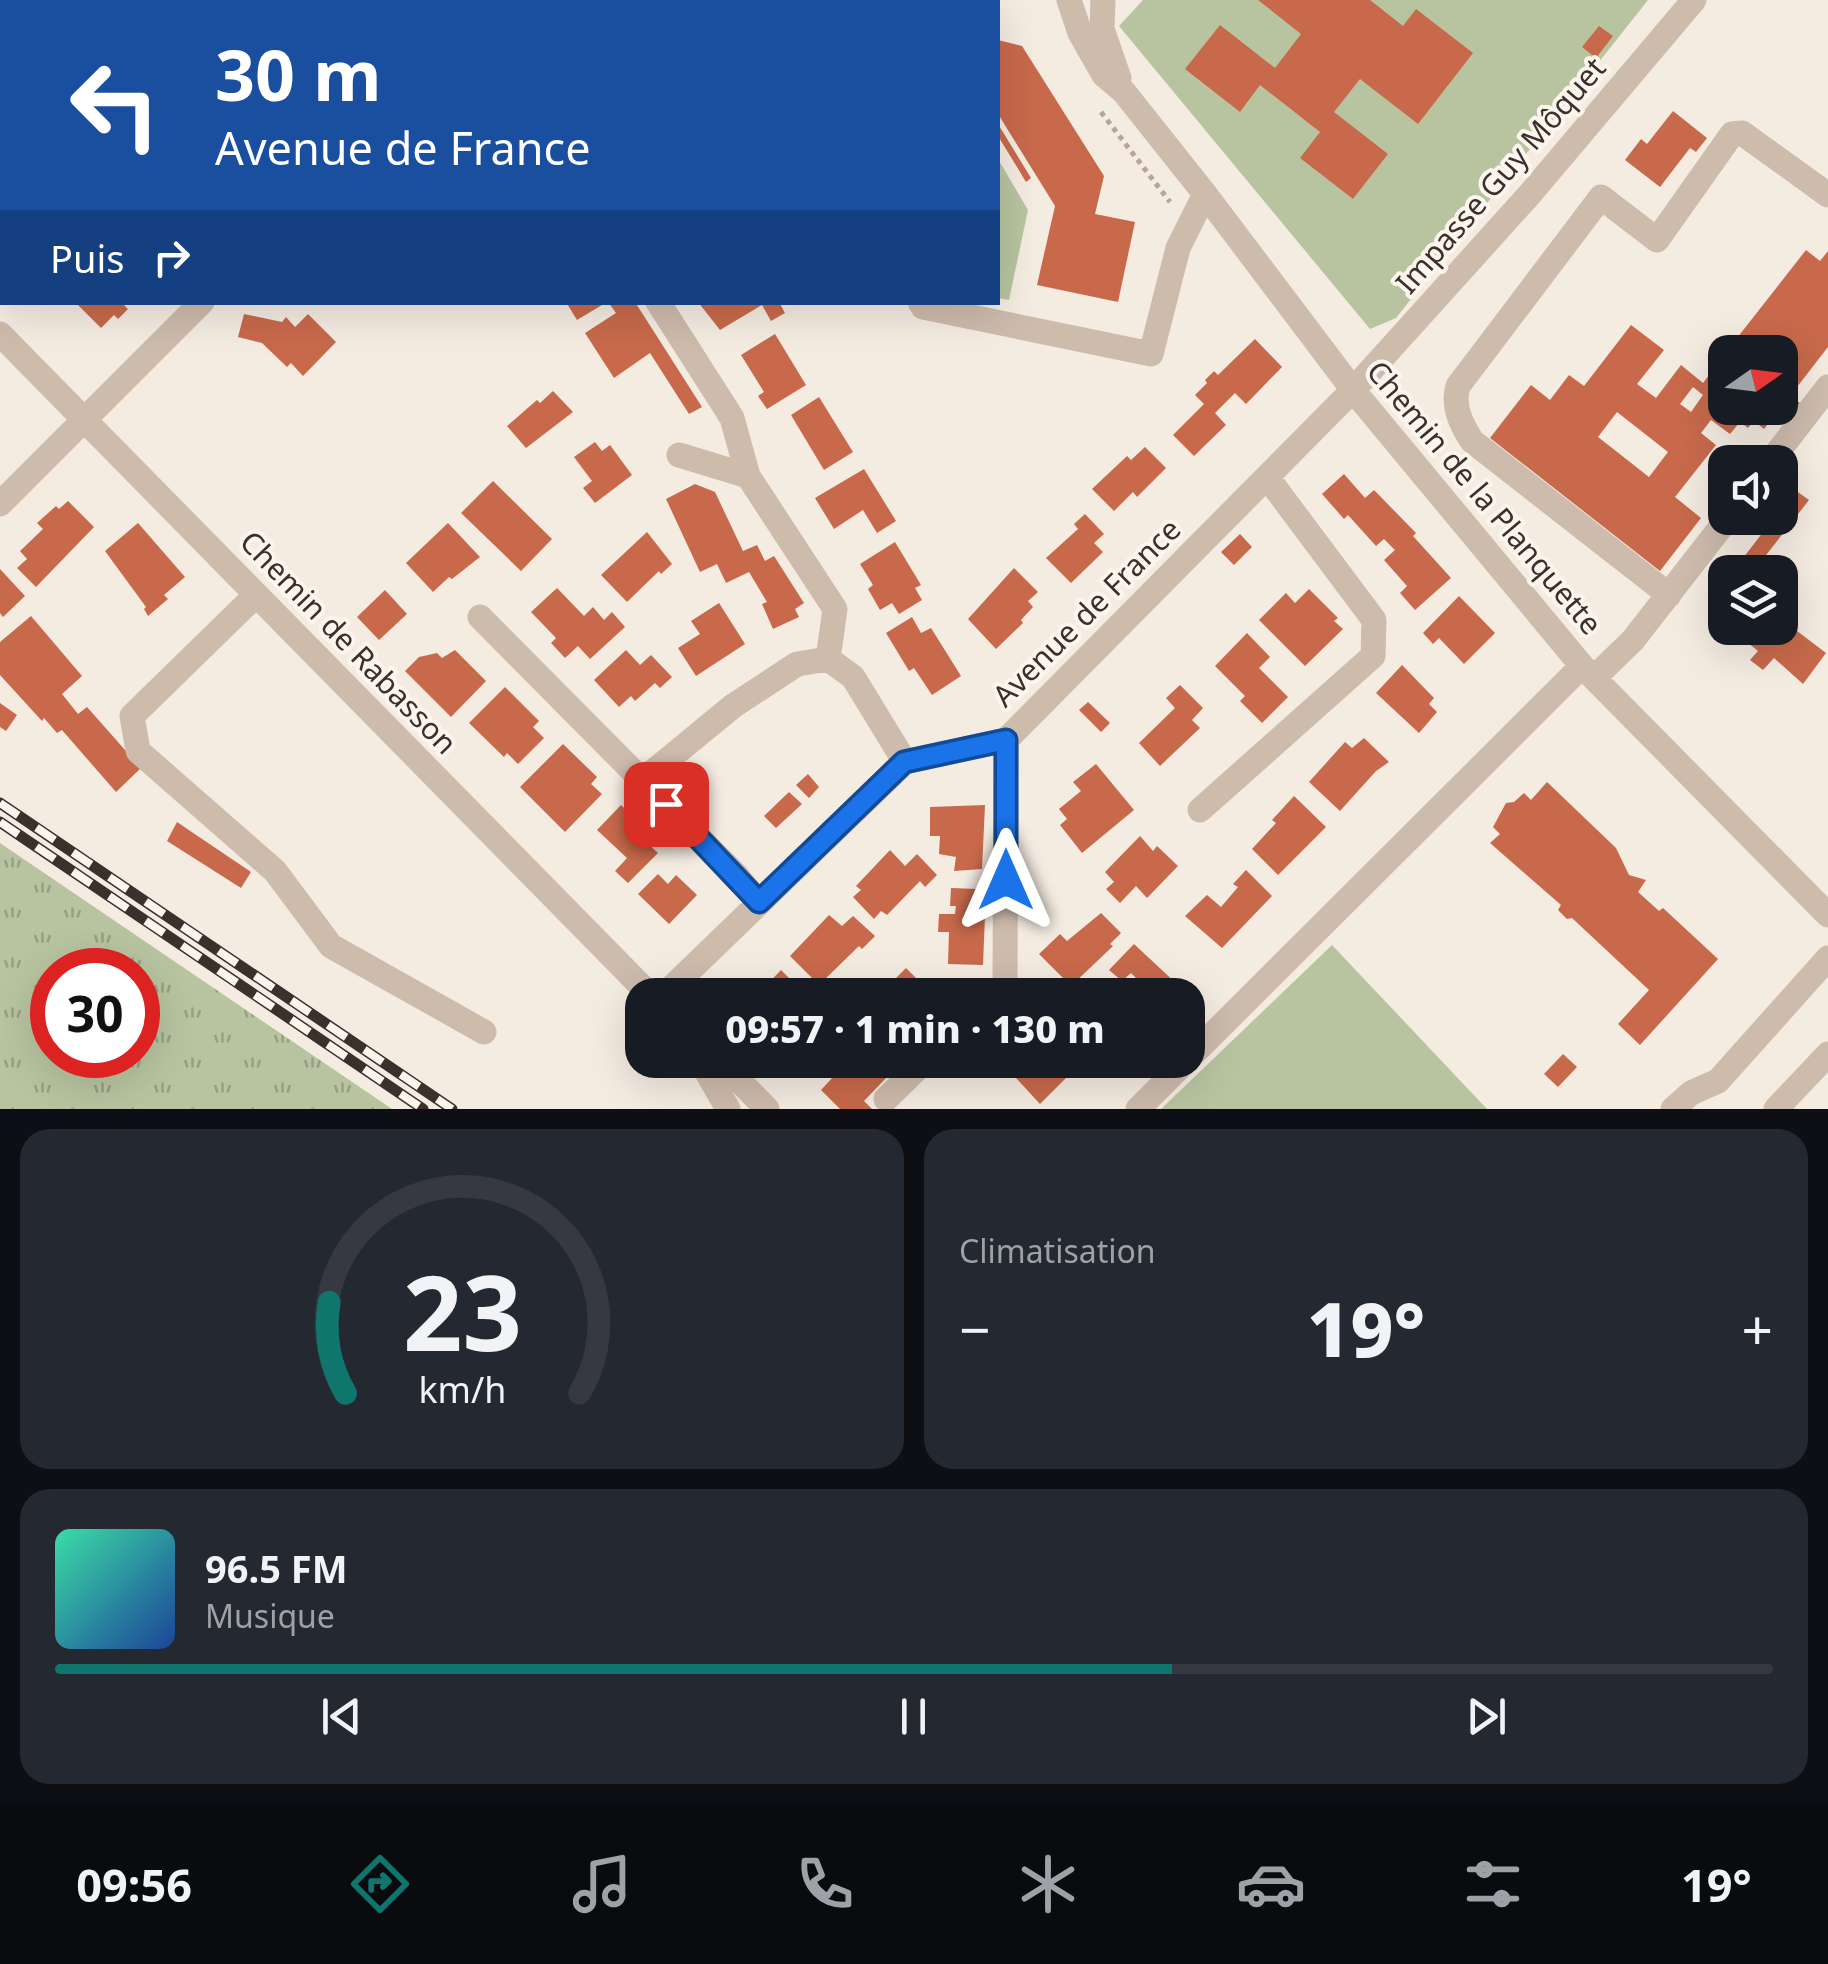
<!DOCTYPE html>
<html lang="fr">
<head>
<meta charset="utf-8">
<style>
	body { margin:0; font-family:"Noto Sans",sans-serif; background:#242831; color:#f1f3f6; height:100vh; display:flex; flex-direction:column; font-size:38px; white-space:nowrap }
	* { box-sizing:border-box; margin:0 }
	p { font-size:32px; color:#9ea1a6 }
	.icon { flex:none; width:55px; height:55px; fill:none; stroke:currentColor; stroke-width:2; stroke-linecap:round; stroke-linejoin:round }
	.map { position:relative; height:1109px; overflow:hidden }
	.details { display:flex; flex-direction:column; gap:20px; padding:20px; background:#0d0f14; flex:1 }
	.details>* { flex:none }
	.banner { position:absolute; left:0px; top:0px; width:1000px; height:305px; box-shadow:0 10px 40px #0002; background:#1a4fa0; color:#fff; overflow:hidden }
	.needle { width:65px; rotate:76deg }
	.fabs { position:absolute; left:1708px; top:335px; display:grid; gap:20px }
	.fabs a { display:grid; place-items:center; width:90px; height:90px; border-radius:20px; background:#171b24; box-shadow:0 10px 40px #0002; font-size:50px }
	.speed { position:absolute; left:30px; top:948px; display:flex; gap:20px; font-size:50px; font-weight:700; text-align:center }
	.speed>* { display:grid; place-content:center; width:130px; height:130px; border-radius:50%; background:#171b24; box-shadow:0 10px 40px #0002; line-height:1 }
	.speed .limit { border:15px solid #d22; background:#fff; color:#111 }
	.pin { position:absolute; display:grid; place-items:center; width:85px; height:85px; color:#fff; margin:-42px; border-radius:20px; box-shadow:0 5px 15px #0006 }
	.me { position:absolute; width:110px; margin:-55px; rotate:0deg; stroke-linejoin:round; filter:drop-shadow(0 0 8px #0008) }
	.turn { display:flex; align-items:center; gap:35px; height:210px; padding:0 50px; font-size:45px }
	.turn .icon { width:130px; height:130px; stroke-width:2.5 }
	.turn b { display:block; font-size:70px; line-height:85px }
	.then { display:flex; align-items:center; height:95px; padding:0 50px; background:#0003; gap:20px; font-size:38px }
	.big { font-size:75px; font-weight:800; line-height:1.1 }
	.details .tile { flex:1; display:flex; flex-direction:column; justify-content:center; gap:15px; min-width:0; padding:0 35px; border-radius:30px; background:#242831 }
	.details .dial { align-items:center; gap:0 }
	.dial svg { height:260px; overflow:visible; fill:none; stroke:#363941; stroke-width:7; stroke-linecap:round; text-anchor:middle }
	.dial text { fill:#f1f3f6; stroke:none }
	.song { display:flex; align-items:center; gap:30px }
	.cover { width:120px; height:120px; border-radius:15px; background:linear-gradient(135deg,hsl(160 70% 55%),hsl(220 70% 35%)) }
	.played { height:10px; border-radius:5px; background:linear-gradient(90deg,#0f766e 65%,#363941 65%) }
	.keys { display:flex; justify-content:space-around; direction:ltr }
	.heat { display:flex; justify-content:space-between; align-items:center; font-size:55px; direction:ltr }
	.details .tiles { flex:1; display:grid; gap:20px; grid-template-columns:1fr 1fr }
	.tile:last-child { grid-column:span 2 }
	.trip { position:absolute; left:625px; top:978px; width:580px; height:100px; border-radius:30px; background:#171b24; box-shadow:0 10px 40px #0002; font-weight:800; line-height:100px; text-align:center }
	.menu { display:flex; height:160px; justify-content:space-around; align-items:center; background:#090b0e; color:#9ea1a6 }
	.menu .icon { width:70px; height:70px }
	.menu .active { color:#0f766e }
	.menu b { font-size:45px; color:#f1f3f6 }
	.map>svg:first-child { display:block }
	.grass { fill:url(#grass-tufts); fill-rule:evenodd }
	.park { fill:#b8c4a0 }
	.building { fill:#c8694b; fill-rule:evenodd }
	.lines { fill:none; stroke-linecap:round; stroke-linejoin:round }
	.path { stroke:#b9a596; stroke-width:5; stroke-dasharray:5 5; stroke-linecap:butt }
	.minor { stroke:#cdbbac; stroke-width:25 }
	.rail-casing { stroke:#3b302b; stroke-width:11 }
	.rail { stroke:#fbf5ee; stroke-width:8; stroke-dasharray:22; stroke-linecap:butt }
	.route-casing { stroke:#114b97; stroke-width:25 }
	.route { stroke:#1a73e8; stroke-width:18 }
	.labels { text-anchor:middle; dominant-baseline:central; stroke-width:8; stroke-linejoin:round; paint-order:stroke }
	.street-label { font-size:30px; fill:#3b302b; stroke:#fbf5ee }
</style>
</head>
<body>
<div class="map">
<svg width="1828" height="1109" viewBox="0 0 1828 1109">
	<defs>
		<pattern id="grass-tufts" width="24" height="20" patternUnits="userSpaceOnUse" patternTransform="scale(2.5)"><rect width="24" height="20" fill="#b8c4a0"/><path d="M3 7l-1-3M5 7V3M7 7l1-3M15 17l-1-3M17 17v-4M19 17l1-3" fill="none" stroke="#97a083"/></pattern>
	</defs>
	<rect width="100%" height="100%" fill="#f4ebe1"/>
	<path class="grass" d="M0 843 392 1109H0ZM52 970H138V1055H52Z"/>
	<path class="park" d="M1143 0H1648L1396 318 1370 329 1119 26Z
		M998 159 1028 210 1009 300 998 298Z
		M1332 945 1487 1109H1161Z"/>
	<path class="building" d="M1258 0H1370L1403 26 1416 9 1473 53 1418 124 1360 79 1334 112 1388 154 1353 199 1300 158 1320 132 1260 85 1240 112 1185 69 1220 25 1275 68 1301 34Z
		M1599 26 1613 36 1596 58 1582 47Z
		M998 40 1022 46 1104 176 1095 214 1135 222 1118 302 1037 285 1055 206 998 114Z
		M1673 111 1707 138 1696 152 1690 148 1660 187 1625 160 1641 139 1647 144Z
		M998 124 1031 178 1026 182 998 136Z
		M1806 250 1820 261 1828 251V347L1790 396 1800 403 1791 414 1780 405V352H1726Z
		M75 302H121L128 309 118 319 114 315 101 328Z
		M566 302H607L577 320Z
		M608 302H635L702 407 689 414 650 353 614 378 585 333 616 313Z
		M698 302H779L785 313 771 321 762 305 720 330Z
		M244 314 282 322 286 317 295 327 308 314 336 342 303 376 291 363 287 367 262 343 238 337Z
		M1631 325 1664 350 1637 384 1656 398 1681 365 1703 383 1725 354V408H1781L1764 429 1754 421 1748 428 1740 422 1730 434 1711 420 1701 433 1716 445 1675 497 1701 518 1660 571 1490 438 1531 385 1550 400 1569 375 1584 386ZM1693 387 1703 395 1691 412 1680 404ZM1617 412 1668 452 1649 477 1598 437Z
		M775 334 806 385 767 409 758 396 764 392 741 355Z
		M1255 339 1282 367 1246 404 1235 393 1215 413 1226 425 1194 456 1173 435 1204 404 1195 395 1207 383 1205 380 1214 371 1218 375Z
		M553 391 573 412 526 448 507 426 537 400 540 403Z
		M819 397 853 452 824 470 791 415Z
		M595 442 602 451 610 445 632 475 595 503 583 488 592 481 574 457Z
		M1145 447 1166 468 1137 497 1133 492 1114 511 1092 489 1127 456 1131 460Z
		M864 469 896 521 877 533 863 510 834 529 815 498Z
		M1344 474 1365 498 1374 490 1416 533 1413 536 1451 578 1415 610 1400 593 1407 586 1384 560 1395 550 1384 539 1376 546 1348 515 1344 519 1322 494Z
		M493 481 552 539 521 571 461 513Z
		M695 484 715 492 743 551 757 545 765 561 774 556 804 603 795 609 799 617 773 629 762 604 767 602 749 572 726 583 717 564 700 572 666 499Z
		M1795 490 1809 500 1756 568 1743 558 1774 518H1780V510Z
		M68 501 94 527 36 587 17 568 27 559 20 551 43 529 37 523 56 506 59 509Z
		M1085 514 1104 534 1094 543 1103 552 1071 583 1046 558 1078 529 1074 524Z
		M138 523 185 577 164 595 168 599 148 616 144 609 146 607 105 551Z
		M448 523 480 557 452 579 449 577 433 592 406 563Z
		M647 532 672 564 661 574 659 571 627 602 601 575Z
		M1240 534 1252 547 1234 565 1221 552Z
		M895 542 921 585 915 588 922 600 899 614 892 603 880 610 868 589 873 585 860 564Z
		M1014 568 1038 592 1028 601 1033 607 1021 620 1023 623 996 649 968 619Z
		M0 569 25 596 3 617 0 613Z
		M557 588 584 616 593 607 604 620 612 612 625 627 590 659 578 646 565 658 551 643 556 638 531 612Z
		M1309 589 1338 618 1334 621 1343 629 1305 666 1259 620 1286 593 1295 603Z
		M385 590 407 614 379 640 357 617Z
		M1459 596 1495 633 1464 664 1439 638 1433 644 1423 633Z
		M719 603 745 644 696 676 678 648 700 634 691 621Z
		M31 616 82 676 62 694 78 714 87 707 141 768 116 792 62 730 57 733 44 718 42 721 0 675V642Z
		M912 617 921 633 931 628 961 676 932 695 914 668 909 671 886 633Z
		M1780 618 1826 653 1803 684 1774 658 1763 670 1750 660 1758 651 1737 634 1742 628H1780Z
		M1247 633 1270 657 1259 668 1288 697 1262 723 1240 701 1245 696 1215 666Z
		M455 650 486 681 451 717 405 671 419 657 437 653 442 658Z
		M626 650 640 665 651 655 672 677 660 688 655 683 635 701 631 696 619 707 594 680Z
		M1402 665 1434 698 1429 704 1437 712 1419 733 1376 693Z
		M1180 685 1203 708 1192 720 1200 728 1160 766 1139 743 1175 708 1166 698Z
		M505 687 539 721 533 727 544 738 518 764 507 753 504 757 469 723Z
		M1088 702 1110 723 1101 732 1079 710Z
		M0 703 17 715 6 731 0 727Z
		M1364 738 1389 762 1376 771 1340 811 1309 782 1345 742 1352 748Z
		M563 744 597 777 591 784 602 794 565 832 520 787Z
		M1096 764 1134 810 1082 853 1060 825 1067 819 1059 809 1081 791 1073 782Z
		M808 774 819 787 809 798 796 785Z
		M1547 782 1616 848 1629 875 1646 880 1638 892 1659 911 1663 908 1718 959 1640 1045 1618 1024 1649 990 1572 918 1567 919 1558 910 1561 905 1490 843 1500 834 1493 827 1506 803 1514 802 1524 793 1531 800Z
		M789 792 802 804 776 828 764 816Z
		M1294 796 1326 827 1278 875 1252 849 1276 823 1272 820Z
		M621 805 651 834 645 841 658 853 628 883 615 871 627 858 597 830Z
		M985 805 982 869 954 871 956 857 939 854 940 836H930V807Z
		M177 822 251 872 241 888 167 841Z
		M1140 836 1153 851 1157 846 1178 866 1147 898 1136 886 1120 903 1106 889 1114 882 1105 872Z
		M890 850 905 866 917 854 937 875 925 887 920 881 887 915 881 911 874 919 853 897 861 890 856 886Z
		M1246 870 1272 896 1222 948 1185 916 1207 895 1221 907 1238 887 1233 884Z
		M658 874 668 884 676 875 697 895 669 924 638 894Z
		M951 888 977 889 976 915H985L983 965 948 964 949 932H938L939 914H955L956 906H950Z
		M1101 913 1121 933 1110 944 1113 946 1071 986 1039 954 1060 934 1067 941Z
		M829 915 842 926 853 916 875 936 862 949 859 946 819 985 790 956Z
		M1134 944 1179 986 1171 995H1138L1145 987 1131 973 1122 981 1109 970Z
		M906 968 933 995H886L883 991Z
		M781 970 806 995H757Z
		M1563 1054 1577 1067 1558 1087 1544 1074Z
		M837 1060H873L888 1076 864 1101 872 1109H840L821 1090 834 1076 827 1070Z
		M1035 1060H1067L1075 1069 1040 1104 1016 1078Z"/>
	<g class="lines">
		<path class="path" d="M1101 112 1170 202"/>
		<path class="minor" d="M705 0 717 2
			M1069 0 1080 33 1104 75 1124 92 1205 194 1353 390 1582 666 1828 915
			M1103 0 1102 29 1119 78
			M158 2 160 0
			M863 2 864 0
			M0 162 2 160
			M658 302 732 418 748 476 835 609 828 659
			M920 302 923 307 1151 354 1178 248 1205 194
			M0 334 650 995
			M679 455 748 476
			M1770 462 1828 387
			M0 504 202 302
			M256 595 132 716 138 751 275 871 331 946 484 1032
			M1669 595 1472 441C1461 424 1452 406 1458 386L1601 197 1657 240 1732 134 1742 133 1828 195
			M480 617 736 875 759 903
			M828 659 853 677 905 762
			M1594 678 1633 640 1728 518
			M643 780 733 706 797 664 828 659
			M1200 810 1373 656 1374 620 1267 477
			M664 995 905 762 1006 740 1353 390 1530 194 1694 0
			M994 995 1005 984 1006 740
			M1188 1059 1582 666
			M700 1060 728 1109
			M719 1060 767 1109
			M886 1099 926 1060
			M1138 1109 1187 1060
			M1673 1109 1691 1093 1718 1081 1828 958
			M1776 1109 1828 1054"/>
		<g class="rail-casing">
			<path id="rail" d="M0 803 452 1109
				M0 822 423 1109"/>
		</g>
		<use href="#rail" class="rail"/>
	</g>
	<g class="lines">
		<g class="route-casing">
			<path id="route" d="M666 804 759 902 904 762 1006 740V880"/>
		</g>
		<use href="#route" class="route"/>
	</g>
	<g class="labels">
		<g class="street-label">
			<text transform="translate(1500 175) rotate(-49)">Impasse Guy Môquet</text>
			<text transform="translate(1485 497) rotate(50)">Chemin de la Planquette</text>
			<text transform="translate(1086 612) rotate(-45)">Avenue de France</text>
			<text transform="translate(349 642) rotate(46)">Chemin de Rabasson</text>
		</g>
	</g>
</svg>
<div class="fabs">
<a><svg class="needle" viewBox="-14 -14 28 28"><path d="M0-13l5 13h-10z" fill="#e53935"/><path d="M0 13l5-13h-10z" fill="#9ea1a6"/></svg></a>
<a><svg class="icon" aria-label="sound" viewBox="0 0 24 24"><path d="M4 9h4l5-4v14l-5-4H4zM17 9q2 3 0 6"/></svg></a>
<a><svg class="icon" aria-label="layers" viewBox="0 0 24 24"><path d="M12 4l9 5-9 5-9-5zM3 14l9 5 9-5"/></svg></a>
</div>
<div class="speed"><div class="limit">30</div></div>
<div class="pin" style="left:666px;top:804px;background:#d93025"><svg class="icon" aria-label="arrive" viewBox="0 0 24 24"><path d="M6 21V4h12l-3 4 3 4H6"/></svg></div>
<svg class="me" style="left:1006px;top:880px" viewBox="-20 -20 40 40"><path d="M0-17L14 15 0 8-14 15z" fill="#1a73e8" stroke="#fff" stroke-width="4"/></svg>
<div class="trip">09:57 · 1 min · 130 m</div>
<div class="banner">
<div class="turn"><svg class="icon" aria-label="left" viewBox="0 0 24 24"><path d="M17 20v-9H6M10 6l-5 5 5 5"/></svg><div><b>30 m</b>Avenue de France</div></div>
<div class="then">Puis<svg class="icon" aria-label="right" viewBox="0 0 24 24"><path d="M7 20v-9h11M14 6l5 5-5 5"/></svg></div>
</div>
</div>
<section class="details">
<div class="tiles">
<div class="tile dial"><svg viewBox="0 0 100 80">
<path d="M14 69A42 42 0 1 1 86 69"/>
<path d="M14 69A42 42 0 0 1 9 41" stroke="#0f766e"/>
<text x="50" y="56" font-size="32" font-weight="700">23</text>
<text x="50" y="72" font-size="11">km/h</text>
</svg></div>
<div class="tile"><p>Climatisation</p>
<div class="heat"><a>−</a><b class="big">19°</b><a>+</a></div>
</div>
<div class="tile">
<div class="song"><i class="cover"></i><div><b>96.5 FM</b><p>Musique</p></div></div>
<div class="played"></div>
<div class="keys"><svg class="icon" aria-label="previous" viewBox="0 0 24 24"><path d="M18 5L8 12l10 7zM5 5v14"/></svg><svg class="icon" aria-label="pause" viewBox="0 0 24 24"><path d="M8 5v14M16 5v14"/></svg><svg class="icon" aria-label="next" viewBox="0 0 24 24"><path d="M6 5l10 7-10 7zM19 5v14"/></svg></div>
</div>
</div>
</section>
<nav class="menu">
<b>09:56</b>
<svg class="icon active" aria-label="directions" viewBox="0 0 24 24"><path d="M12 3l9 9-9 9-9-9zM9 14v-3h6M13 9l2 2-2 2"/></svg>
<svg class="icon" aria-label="music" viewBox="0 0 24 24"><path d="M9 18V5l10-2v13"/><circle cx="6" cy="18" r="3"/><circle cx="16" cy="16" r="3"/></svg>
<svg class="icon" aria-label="phone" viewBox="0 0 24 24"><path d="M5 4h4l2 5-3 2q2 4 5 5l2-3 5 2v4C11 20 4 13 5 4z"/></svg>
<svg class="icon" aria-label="climate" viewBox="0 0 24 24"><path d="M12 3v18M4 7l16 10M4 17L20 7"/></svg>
<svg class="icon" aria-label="car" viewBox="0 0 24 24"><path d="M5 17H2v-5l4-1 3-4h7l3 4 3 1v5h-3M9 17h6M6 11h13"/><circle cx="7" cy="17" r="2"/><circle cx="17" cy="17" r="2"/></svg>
<svg class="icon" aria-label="filters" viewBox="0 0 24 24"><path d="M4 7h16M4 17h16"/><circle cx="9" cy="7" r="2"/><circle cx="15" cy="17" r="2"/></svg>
<b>19°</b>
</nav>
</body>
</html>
